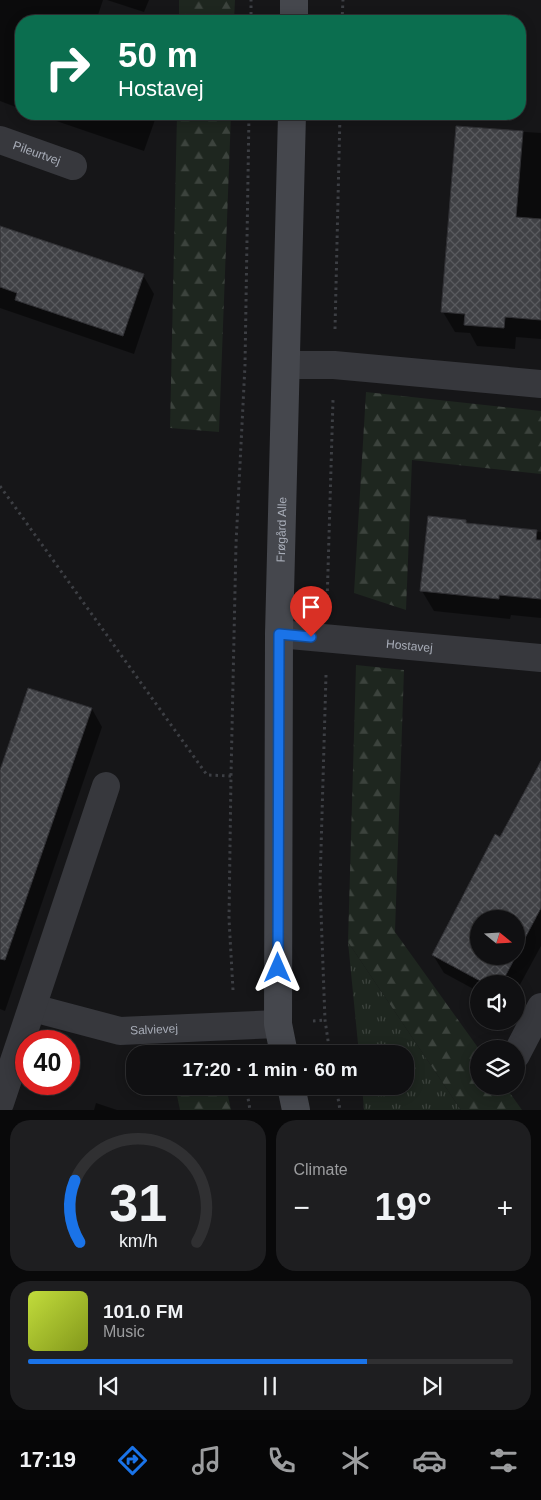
<!DOCTYPE html>
<html lang="en">
<head>
<meta charset="utf-8">
<style>
	body { margin:0; font-family:Arial,sans-serif; background:#1e1e20; color:#f1f3f6; height:100vh; display:flex; flex-direction:column; font-size:19px; white-space:nowrap }
	* { box-sizing:border-box; margin:0 }
	p { font-size:16px; color:#9c9d9f }
	.icon { flex:none; width:28px; height:28px; fill:none; stroke:currentColor; stroke-width:2; stroke-linecap:round; stroke-linejoin:round }
	.map { position:relative; height:1110px; overflow:hidden }
	.side { display:flex; flex-direction:column; gap:10px; padding:10px; background:#09090a; flex:1 }
	.side>* { flex:none }
	.hud { position:absolute; left:15px; top:15px; width:511px; height:105px; border-radius:20px; box-shadow:0 2px 12px #0003,0 0 0 1px #303032; background:#0b6e4f; color:#fff; overflow:hidden }
	.needle { width:32px; rotate:108deg }
	.controls { position:absolute; left:470px; top:910px; display:grid; gap:10px }
	.controls a { display:grid; place-items:center; width:55px; height:55px; border-radius:50%; background:#101012; box-shadow:0 2px 12px #0003,0 0 0 1px #303032; font-size:25px }
	.speed { position:absolute; left:15px; top:1030px; display:flex; gap:10px; font-size:25px; font-weight:700; text-align:center }
	.speed>* { display:grid; place-content:center; width:65px; height:65px; border-radius:50%; background:#101012; box-shadow:0 2px 12px #0003,0 0 0 1px #303032; line-height:1 }
	.speed .limit { border:8px solid #d22; background:#fff; color:#111 }
	.pin { position:absolute; display:grid; place-items:center; width:42px; height:42px; color:#fff; margin:-51px -21px; border-radius:50% 50% 50% 0; rotate:-45deg; box-shadow:0 0 5px #0007 }
	.pin .icon { rotate:45deg }
	.me { position:absolute; width:55px; margin:-28px; rotate:0deg; stroke-linejoin:round; filter:drop-shadow(0 0 4px #0008) }
	.turn { display:flex; align-items:center; gap:18px; height:105px; padding:0 20px; font-size:22px }
	.turn .icon { width:65px; height:65px; stroke-width:2.5 }
	.turn b { display:block; font-size:35px; line-height:42px }
	.big { font-size:38px; font-weight:700; line-height:1.1 }
	.side .tile { flex:1; display:flex; flex-direction:column; justify-content:center; gap:8px; min-width:0; padding:0 18px; border-radius:20px; background:#1e1e20 }
	.side .dial { align-items:center; gap:0 }
	.dial svg { height:130px; overflow:visible; fill:none; stroke:#303032; stroke-width:7; stroke-linecap:round; text-anchor:middle }
	.dial text { fill:#f1f3f6; stroke:none }
	.song { display:flex; align-items:center; gap:15px }
	.cover { width:60px; height:60px; border-radius:8px; background:linear-gradient(135deg,hsl(70 70% 55%),hsl(70 70% 35%)) }
	.played { height:5px; border-radius:2px; background:linear-gradient(90deg,#1a73e8 70%,#303032 70%) }
	.keys { display:flex; justify-content:space-around; direction:ltr }
	.heat { display:flex; justify-content:space-between; align-items:center; font-size:28px; direction:ltr }
	.side .tiles { flex:1; display:grid; gap:10px; grid-template-columns:1fr 1fr }
	.tile:last-child { grid-column:span 2 }
	.trip { position:absolute; left:126px; top:1045px; width:288px; height:50px; border-radius:20px; background:#101012; box-shadow:0 2px 12px #0003,0 0 0 1px #303032; font-weight:700; line-height:50px; text-align:center }
	.dock { display:flex; height:80px; justify-content:space-around; align-items:center; background:#060607; color:#9c9d9f }
	.dock .icon { width:35px; height:35px }
	.dock .current { color:#1a73e8 }
	.dock b { font-size:22px; color:#f1f3f6 }
	.map>svg:first-child { display:block }
	.grass { fill:url(#grass-tufts) }
	.forest { fill:url(#forest-firs) }
	.shadow { fill:#0007; fill-rule:evenodd }
	.building { fill:url(#building-cross-hatch); stroke:#303034 }
	.lines { fill:none; stroke-linecap:round; stroke-linejoin:round }
	.path { stroke:#3d3f44; stroke-width:3; stroke-dasharray:2.5 4; stroke-linecap:butt }
	.street { stroke:#37383d; stroke-width:28 }
	.secondary { stroke:#45474d; stroke-width:28 }
	.route-casing { stroke:#114b97; stroke-width:12 }
	.route { stroke:#1a73e8; stroke-width:9 }
	.labels { text-anchor:middle; dominant-baseline:central; stroke-width:4; stroke-linejoin:round; paint-order:stroke }
	.street-label { font-size:12px; fill:#a8adb8; stroke:#111113 }
</style>
</head>
<body>
<div class="map">
<svg width="541" height="1110" viewBox="0 0 541 1110">
	<defs>
		<pattern id="grass-tufts" width="24" height="20" patternUnits="userSpaceOnUse" patternTransform="scale(1.25)"><rect width="24" height="20" fill="#1e261f"/><path d="M3 7l-1-3M5 7V3M7 7l1-3M15 17l-1-3M17 17v-4M19 17l1-3" fill="none" stroke="#3c433d"/></pattern>
		<pattern id="forest-firs" width="22" height="20" patternUnits="userSpaceOnUse" patternTransform="scale(1.25)"><rect width="22" height="20" fill="#1e261f"/><path d="M5 1l3.5 6h-7zM16 11l3.5 6h-7z" fill="#3c433d"/></pattern>
		<pattern id="building-cross-hatch" width="8" height="8" patternUnits="userSpaceOnUse" patternTransform="scale(1.25)"><rect width="8" height="8" fill="#404145"/><path d="M0 0l8 8M0 8l8-8" fill="none" stroke="#595a5e"/></pattern>
	</defs>
	<rect width="100%" height="100%" fill="#161618"/>
	<path class="grass" d="M348 942 461 1110H364L362 1086H405V1054H359Z"/>
	<path class="forest" d="M179 0H235L234 21H179Z
		M177 114H231L219 432 170 428Z
		M366 392 541 411V474L412 460 406 610 354 593Z
		M356 665 404 670 395 932 479 1049V1086H505L522 1110H461L348 942Z
		M175 1086H226L231 1110H180Z"/>
	<path class="shadow" d="M0 0H103L96 21H21V109L0 101Z
		M107 0H149L144 12Z
		M36 114H157L144 151Z
		M457 127 541 133V339L516 337 515 349 477 346 470 333 455 332 443 312Z
		M0 226 143 275 154 294 134 354 0 308Z
		M466 524 541 532V618L511 615 510 619 434 611 422 591Z
		M92 709 102 727 5 1011 0 1009V779Z
		M541 764V946L516 992V984H479V992L444 973 433 955 501 839ZM479 919H516V956H479Z
		M96 1103 117 1110H94Z"/>
	<path class="building" d="M456 126 523 131 516 217 541 219V320L505 317 504 328 464 325 465 314 441 312Z
		M0 226 144 274 123 336 15 300 17 293 0 287Z
		M428 516 466 520V523L537 530 536 540H541V599L499 595V599L420 591Z
		M28 688 92 708 5 960 0 959V770Z
		M541 761V908L516 955V919H479V956H516L501 984H486L432 955 495 834 500 837Z"/>
	<g class="lines">
		<path class="path" d="M251 21V0
			M342 21 343 0
			M335 329 340 114
			M0 486 207 775 231 776
			M327 604 333 400
			M326 675 320 885 325 1020 330 1054
			M233 990 229 919 231 776 236 544 245 365 249 114
			M313 1021 325 1020
			M246 1086 250 1110
			M336 1086 340 1110"/>
		<g class="street">
			<path id="s1" d="M0 140 73 166"/>
			<path d="M286 365H334L541 384"/>
			<path id="s2" d="M279 634 541 658"/>
			<path id="s3" d="M33 1008 120 1031 278 1024"/>
			<path d="M516 1055 541 1007"/>
			<path d="M0 1103 106 786"/>
		</g>
		<g class="secondary">
			<path d="M294 21V0"/>
			<path id="s4" d="M284 1054 278 1024 279 634 292 114"/>
			<path d="M291 1086 296 1110"/>
		</g>
	</g>
	<g class="lines">
		<g class="route-casing">
			<path id="route" d="M278 968 279 634 311 637"/>
		</g>
		<use href="#route" class="route"/>
	</g>
	<g class="labels">
		<g class="street-label">
			<text stroke="none"><textPath href="#s1" startOffset="39">Pileurtvej</textPath></text>
			<text stroke="none"><textPath href="#s4" startOffset="525">Frøgård Alle</textPath></text>
			<text stroke="none"><textPath href="#s2" startOffset="131">Hostavej</textPath></text>
			<text stroke="none"><textPath href="#s3" startOffset="124">Salvievej</textPath></text>
		</g>
	</g>
</svg>
<div class="controls">
<a><svg class="needle" viewBox="-14 -14 28 28"><path d="M0-13l5 13h-10z" fill="#e53935"/><path d="M0 13l5-13h-10z" fill="#9c9d9f"/></svg></a>
<a><svg class="icon" aria-label="sound" viewBox="0 0 24 24"><path d="M4 9h4l5-4v14l-5-4H4zM17 9q2 3 0 6"/></svg></a>
<a><svg class="icon" aria-label="layers" viewBox="0 0 24 24"><path d="M12 4l9 5-9 5-9-5zM3 14l9 5 9-5"/></svg></a>
</div>
<div class="speed"><div class="limit">40</div></div>
<div class="pin" style="left:311px;top:637px;background:#d93025"><svg class="icon" aria-label="arrive" viewBox="0 0 24 24"><path d="M6 21V4h12l-3 4 3 4H6"/></svg></div>
<svg class="me" style="left:278px;top:968px" viewBox="-20 -20 40 40"><path d="M0-17L14 15 0 8-14 15z" fill="#1a73e8" stroke="#fff" stroke-width="4"/></svg>
<div class="trip">17:20 · 1 min · 60 m</div>
<div class="hud">
<div class="turn"><svg class="icon" aria-label="right" viewBox="0 0 24 24"><path d="M7 20v-9h11M14 6l5 5-5 5"/></svg><div><b>50 m</b>Hostavej</div></div>
</div>
</div>
<section class="side">
<div class="tiles">
<div class="tile dial"><svg viewBox="0 0 100 80">
<path d="M14 69A42 42 0 1 1 86 69"/>
<path d="M14 69A42 42 0 0 1 11 31" stroke="#1a73e8"/>
<text x="50" y="56" font-size="32" font-weight="700">31</text>
<text x="50" y="72" font-size="11">km/h</text>
</svg></div>
<div class="tile"><p>Climate</p>
<div class="heat"><a>−</a><b class="big">19°</b><a>+</a></div>
</div>
<div class="tile">
<div class="song"><i class="cover"></i><div><b>101.0 FM</b><p>Music</p></div></div>
<div class="played"></div>
<div class="keys"><svg class="icon" aria-label="previous" viewBox="0 0 24 24"><path d="M18 5L8 12l10 7zM5 5v14"/></svg><svg class="icon" aria-label="pause" viewBox="0 0 24 24"><path d="M8 5v14M16 5v14"/></svg><svg class="icon" aria-label="next" viewBox="0 0 24 24"><path d="M6 5l10 7-10 7zM19 5v14"/></svg></div>
</div>
</div>
</section>
<nav class="dock">
<b>17:19</b>
<svg class="icon current" aria-label="directions" viewBox="0 0 24 24"><path d="M12 3l9 9-9 9-9-9zM9 14v-3h6M13 9l2 2-2 2"/></svg>
<svg class="icon" aria-label="music" viewBox="0 0 24 24"><path d="M9 18V5l10-2v13"/><circle cx="6" cy="18" r="3"/><circle cx="16" cy="16" r="3"/></svg>
<svg class="icon" aria-label="phone" viewBox="0 0 24 24"><path d="M5 4h4l2 5-3 2q2 4 5 5l2-3 5 2v4C11 20 4 13 5 4z"/></svg>
<svg class="icon" aria-label="climate" viewBox="0 0 24 24"><path d="M12 3v18M4 7l16 10M4 17L20 7"/></svg>
<svg class="icon" aria-label="car" viewBox="0 0 24 24"><path d="M5 17H2v-5l4-1 3-4h7l3 4 3 1v5h-3M9 17h6M6 11h13"/><circle cx="7" cy="17" r="2"/><circle cx="17" cy="17" r="2"/></svg>
<svg class="icon" aria-label="filters" viewBox="0 0 24 24"><path d="M4 7h16M4 17h16"/><circle cx="9" cy="7" r="2"/><circle cx="15" cy="17" r="2"/></svg>
</nav>
</body>
</html>
